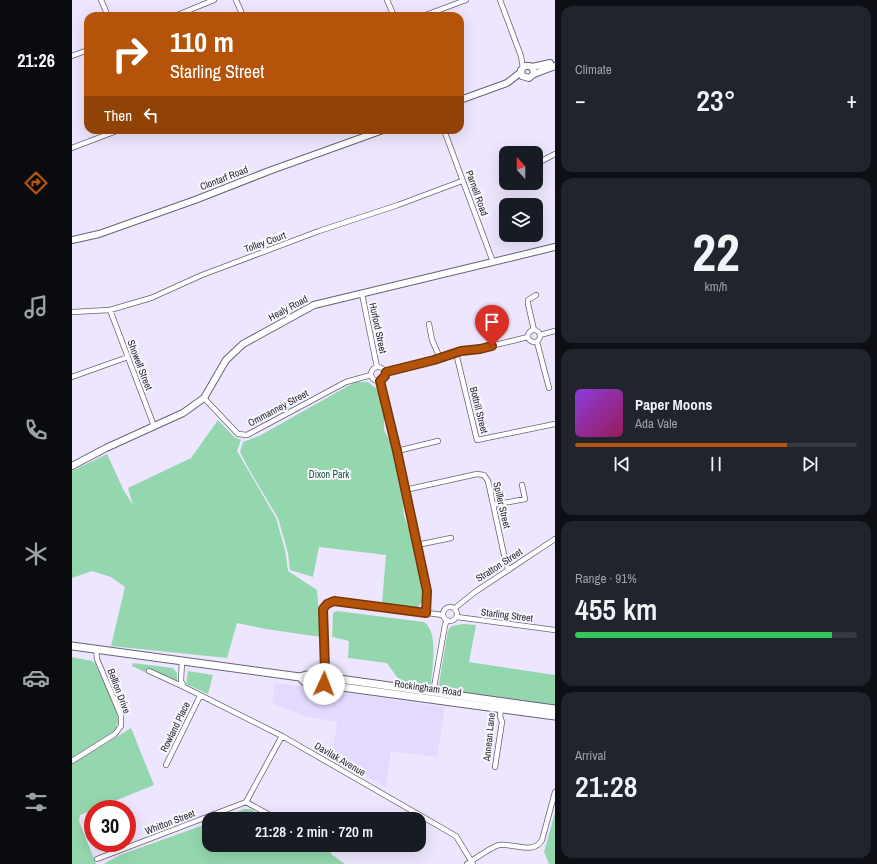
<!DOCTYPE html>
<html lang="en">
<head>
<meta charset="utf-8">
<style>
	body { margin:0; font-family:"Archivo Narrow",sans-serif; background:#20242c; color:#f1f3f6; height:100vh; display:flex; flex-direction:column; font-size:15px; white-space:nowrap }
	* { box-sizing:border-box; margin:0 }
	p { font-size:13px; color:#9ea1a6 }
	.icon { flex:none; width:22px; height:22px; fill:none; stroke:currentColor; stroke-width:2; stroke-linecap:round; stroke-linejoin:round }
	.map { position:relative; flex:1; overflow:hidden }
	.panel { display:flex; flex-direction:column; gap:6px; padding:6px; background:#0d0f14; width:322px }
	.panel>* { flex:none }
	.top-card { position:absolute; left:12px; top:12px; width:380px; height:122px; border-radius:12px; box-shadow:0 4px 16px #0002; background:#b45309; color:#fff; overflow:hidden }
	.needle { width:26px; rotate:339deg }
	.fabs { position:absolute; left:427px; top:146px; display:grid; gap:8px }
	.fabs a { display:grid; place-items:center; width:44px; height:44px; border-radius:8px; background:#171b24; box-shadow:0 4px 16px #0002; font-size:20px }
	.speed { position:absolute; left:12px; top:800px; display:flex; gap:8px; font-size:20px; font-weight:700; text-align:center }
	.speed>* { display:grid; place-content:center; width:52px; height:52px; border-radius:50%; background:#171b24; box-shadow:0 4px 16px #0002; line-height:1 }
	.speed .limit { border:6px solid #d22; background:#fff; color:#111 }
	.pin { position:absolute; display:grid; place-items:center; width:34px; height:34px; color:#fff; margin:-41px -17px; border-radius:50% 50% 50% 0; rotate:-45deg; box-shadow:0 0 4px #0007 }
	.pin .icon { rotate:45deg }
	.me { position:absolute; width:44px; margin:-22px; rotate:2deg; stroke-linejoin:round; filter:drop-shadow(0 0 3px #0008) }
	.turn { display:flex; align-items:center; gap:14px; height:84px; padding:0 20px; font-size:18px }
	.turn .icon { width:52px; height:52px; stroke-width:2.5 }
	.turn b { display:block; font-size:28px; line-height:34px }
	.then { display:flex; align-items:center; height:38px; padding:0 20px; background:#0003; gap:8px; font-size:15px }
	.big { font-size:30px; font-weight:600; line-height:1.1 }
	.panel .widget { flex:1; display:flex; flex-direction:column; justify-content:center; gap:6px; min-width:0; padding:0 14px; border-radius:12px; background:#20242c }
	.panel .dial { align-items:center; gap:0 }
	.dial b { font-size:52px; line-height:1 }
	.song { display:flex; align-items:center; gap:12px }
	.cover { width:48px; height:48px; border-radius:6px; background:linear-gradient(135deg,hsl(270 70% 55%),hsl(330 70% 35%)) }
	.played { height:4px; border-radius:2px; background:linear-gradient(90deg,#b45309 75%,#363941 75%) }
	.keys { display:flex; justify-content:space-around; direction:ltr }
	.heat { display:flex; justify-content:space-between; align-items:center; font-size:22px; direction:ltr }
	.charge { height:6px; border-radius:3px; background:linear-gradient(90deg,#34c759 91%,#363941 0) }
	.trip { position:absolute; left:130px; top:812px; width:224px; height:40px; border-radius:12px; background:#171b24; box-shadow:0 4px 16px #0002; font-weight:600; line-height:40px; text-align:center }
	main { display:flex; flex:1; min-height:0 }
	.tabs { display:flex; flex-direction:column; width:72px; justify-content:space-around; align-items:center; background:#090b0e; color:#9ea1a6 }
	.tabs .icon { width:28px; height:28px }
	.tabs .on { color:#b45309 }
	.tabs b { font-size:18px; color:#f1f3f6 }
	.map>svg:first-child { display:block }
	.built { fill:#e4daff }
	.green { fill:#94d7af }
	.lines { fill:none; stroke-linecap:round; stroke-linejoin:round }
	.street-casing { stroke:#68617a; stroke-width:6 }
	.secondary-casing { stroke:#68617a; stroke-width:8 }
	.primary-casing { stroke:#68617a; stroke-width:9 }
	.street { stroke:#fff; stroke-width:4.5 }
	.secondary { stroke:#fff; stroke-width:6 }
	.primary { stroke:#fff; stroke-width:7 }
	.route-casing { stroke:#753606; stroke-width:10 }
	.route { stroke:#b45309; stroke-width:7 }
	.labels { text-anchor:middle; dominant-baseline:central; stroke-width:4; stroke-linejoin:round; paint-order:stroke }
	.street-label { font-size:10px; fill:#2c2934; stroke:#f8f7fd }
	.park-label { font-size:10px; fill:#185738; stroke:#f8f7fd }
</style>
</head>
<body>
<main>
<nav class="tabs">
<b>21:26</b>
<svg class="icon on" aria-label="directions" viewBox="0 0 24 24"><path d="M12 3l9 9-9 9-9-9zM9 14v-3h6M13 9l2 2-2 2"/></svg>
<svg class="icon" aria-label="music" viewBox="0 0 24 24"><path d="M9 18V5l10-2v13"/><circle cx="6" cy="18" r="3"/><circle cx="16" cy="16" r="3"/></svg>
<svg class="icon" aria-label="phone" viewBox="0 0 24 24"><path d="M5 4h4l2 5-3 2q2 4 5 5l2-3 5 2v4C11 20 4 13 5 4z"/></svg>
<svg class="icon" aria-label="climate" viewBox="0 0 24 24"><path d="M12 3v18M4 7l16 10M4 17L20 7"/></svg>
<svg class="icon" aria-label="car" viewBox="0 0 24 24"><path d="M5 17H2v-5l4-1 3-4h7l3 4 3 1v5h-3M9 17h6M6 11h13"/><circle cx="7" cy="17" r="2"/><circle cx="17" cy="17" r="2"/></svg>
<svg class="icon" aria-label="filters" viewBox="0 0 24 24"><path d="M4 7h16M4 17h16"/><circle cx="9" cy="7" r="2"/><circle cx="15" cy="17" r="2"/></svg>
</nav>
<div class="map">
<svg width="483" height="864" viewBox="0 0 483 864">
	<rect width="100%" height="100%" fill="#ede6fe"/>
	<path class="built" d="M203 683 373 707 365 757 319 751 314 787 260 758 265 722 232 716 200 703Z"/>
	<path class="green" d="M283 382H296L305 389 312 415V430L319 443 331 502 332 516 337 529 351 590 350 602 346 607 310 604 314 555 247 547 241 577 218 570 216 553 206 518 178 471 168 452 171 442 189 435Z
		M146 420 162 437 169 440 165 451 204 518 213 550 216 571 245 590 249 637 194 629 165 623 155 658 39 646 53 587 39 577 20 571 0 578V471L35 454 52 491 61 505 56 488 119 458Z
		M265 611 352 622C367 632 360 668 359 684L354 687 329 683 315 663 276 658 277 641 260 637 261 613Z
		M391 624 404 625 397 662 483 675V707L370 692 368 688 367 684 376 630 380 626Z
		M0 657 20 661 23 663C29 676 45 706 46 719 46 724 45 728 42 731L4 755 5 761 59 728 82 785 8 815 7 821 24 864H0Z
		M61 663 101 668 105 673V682L77 668 75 673 60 666Z
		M116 671 141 675 136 694 114 684Z
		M172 809H178L196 819H149Z
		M483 813V864H477L472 852Z
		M137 823V845H244C248 847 251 849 256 847L259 850V854L273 864H32L48 855Z"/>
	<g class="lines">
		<g class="street-casing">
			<path id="street" d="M29 0 36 16
				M164 0 171 16
				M315 0 322 16
				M428 0 449 56 451 68
				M103 16 142 0
				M351 16 394 0
				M0 56 16 50
				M372 130 421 262
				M0 148 47 130
				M464 164 483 154
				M290 294 305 367
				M38 310 82 426
				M0 312 38 310 79 298 130 275 247 231 326 205 390 181
				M357 324 360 340 368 358
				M456 336a6 6 0 1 1 12 0a6 6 0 1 1-12 0Z
				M462 330 456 304V300L464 295
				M468 335 483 331
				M465 342 477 388
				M384 353 405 440 483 424
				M299 374a7 7 0 1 1 14 0a7 7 0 1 1-14 0Z
				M314 372 362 360 389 351 407 349 456 337
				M0 377 56 357
				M308 381 325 451 355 591 354 613
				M132 398 166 434 175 435 274 382 299 375
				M325 451 366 441
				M333 490 405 474 412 475 416 481 434 564 437 570
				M421 505 453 499 450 485
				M345 545 379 538
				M371 614a7 7 0 1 1 14 0a7 7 0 1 1-14 0Z
				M383 608 403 592 483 539
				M385 617 483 630
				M110 661 109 681 112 687 210 736 384 836 401 864
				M77 671 112 687
				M252 684 253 670 251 609 255 604 262 601 371 615
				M361 693 373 625 375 621
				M0 761 43 734 49 726V716L25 659 24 649
				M94 765 128 696
				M423 767 430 722 428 716 429 709
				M174 802 205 819
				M25 859 174 802 210 736
				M395 864C401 860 421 846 427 845 442 843 461 855 470 840L483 792"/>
		</g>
		<g class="secondary-casing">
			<path id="secondary" d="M460 67 478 63
				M462 74 461 69 458 66H453L449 70 450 76 457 78 462 74 483 66
				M388 100 435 83 449 72
				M0 240 27 234 123 200 197 171 311 130
				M0 466 34 448 111 413 132 398 154 360 171 344 242 305 483 247"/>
		</g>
		<g class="primary-casing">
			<path id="primary" d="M0 646 228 677 234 675 253 677 483 709
				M228 677 233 682 483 716"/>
		</g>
		<use href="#street" class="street"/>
		<use href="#secondary" class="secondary"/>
		<use href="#primary" class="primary"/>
	</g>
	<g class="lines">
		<g class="route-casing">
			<path id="route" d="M252 684 253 670 251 609 255 604 262 601 354 613 355 591 325 451 308 381 313 376 314 372 362 360 389 351 408 349 420 346"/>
		</g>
		<use href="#route" class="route"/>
	</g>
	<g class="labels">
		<g class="street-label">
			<text transform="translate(152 178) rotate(-21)">Clontarf Road</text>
			<text transform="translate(405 193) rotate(70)">Parnell Road</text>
			<text transform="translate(193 242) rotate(-20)">Tolley Court</text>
			<text transform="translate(216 308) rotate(-28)">Healy Road</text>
			<text transform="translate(306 328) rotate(78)">Hurford Street</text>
			<text transform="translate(68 365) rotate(69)">Showell Street</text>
			<text transform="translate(206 408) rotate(-28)">Ommanney Street</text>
			<text transform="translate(407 410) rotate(76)">Bottrill Street</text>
			<text transform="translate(430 505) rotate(77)">Spiller Street</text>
			<text transform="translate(427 565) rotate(-33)">Stratton Street</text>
			<text transform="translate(435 615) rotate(7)">Starling Street</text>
			<text transform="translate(356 688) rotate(8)">Rockingham Road</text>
			<text transform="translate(47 691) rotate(69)">Bellion Drive</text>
			<text transform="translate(103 727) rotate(-64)">Rowland Place</text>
			<text transform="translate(417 737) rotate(-84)">Annean Lane</text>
			<text transform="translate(268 759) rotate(30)">Davilak Avenue</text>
			<text transform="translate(98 822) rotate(-21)">Whitton Street</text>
		</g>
		<g class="park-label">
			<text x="257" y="474">Dixon Park</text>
		</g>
	</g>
</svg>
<div class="fabs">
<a><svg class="needle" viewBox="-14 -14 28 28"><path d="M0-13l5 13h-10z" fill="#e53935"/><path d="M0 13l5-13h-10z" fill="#9ea1a6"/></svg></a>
<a><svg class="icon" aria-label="layers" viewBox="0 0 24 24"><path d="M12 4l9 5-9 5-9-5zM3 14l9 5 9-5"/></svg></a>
</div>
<div class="speed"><div class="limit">30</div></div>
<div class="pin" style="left:420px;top:346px;background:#d93025"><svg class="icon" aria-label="arrive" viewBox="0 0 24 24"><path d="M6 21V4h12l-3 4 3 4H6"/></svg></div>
<svg class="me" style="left:252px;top:684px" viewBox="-20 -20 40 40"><circle r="19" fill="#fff"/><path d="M0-13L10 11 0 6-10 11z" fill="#b45309"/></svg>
<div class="trip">21:28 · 2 min · 720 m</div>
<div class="top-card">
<div class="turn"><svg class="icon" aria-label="right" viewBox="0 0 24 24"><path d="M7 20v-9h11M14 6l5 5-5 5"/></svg><div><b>110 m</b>Starling Street</div></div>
<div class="then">Then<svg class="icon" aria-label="left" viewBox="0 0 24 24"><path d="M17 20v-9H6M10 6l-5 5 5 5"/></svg></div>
</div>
</div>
<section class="panel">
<div class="widget"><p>Climate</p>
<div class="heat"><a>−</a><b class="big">23°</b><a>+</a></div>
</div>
<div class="widget dial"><b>22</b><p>km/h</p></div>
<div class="widget">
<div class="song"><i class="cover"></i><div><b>Paper Moons</b><p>Ada Vale</p></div></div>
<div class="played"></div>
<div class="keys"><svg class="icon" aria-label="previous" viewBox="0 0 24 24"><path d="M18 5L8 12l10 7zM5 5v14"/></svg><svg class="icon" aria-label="pause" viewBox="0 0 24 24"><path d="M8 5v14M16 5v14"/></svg><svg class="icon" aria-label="next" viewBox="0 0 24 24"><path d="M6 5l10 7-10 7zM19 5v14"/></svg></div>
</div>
<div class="widget"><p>Range · 91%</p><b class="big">455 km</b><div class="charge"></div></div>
<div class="widget"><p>Arrival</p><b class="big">21:28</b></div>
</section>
</main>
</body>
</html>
